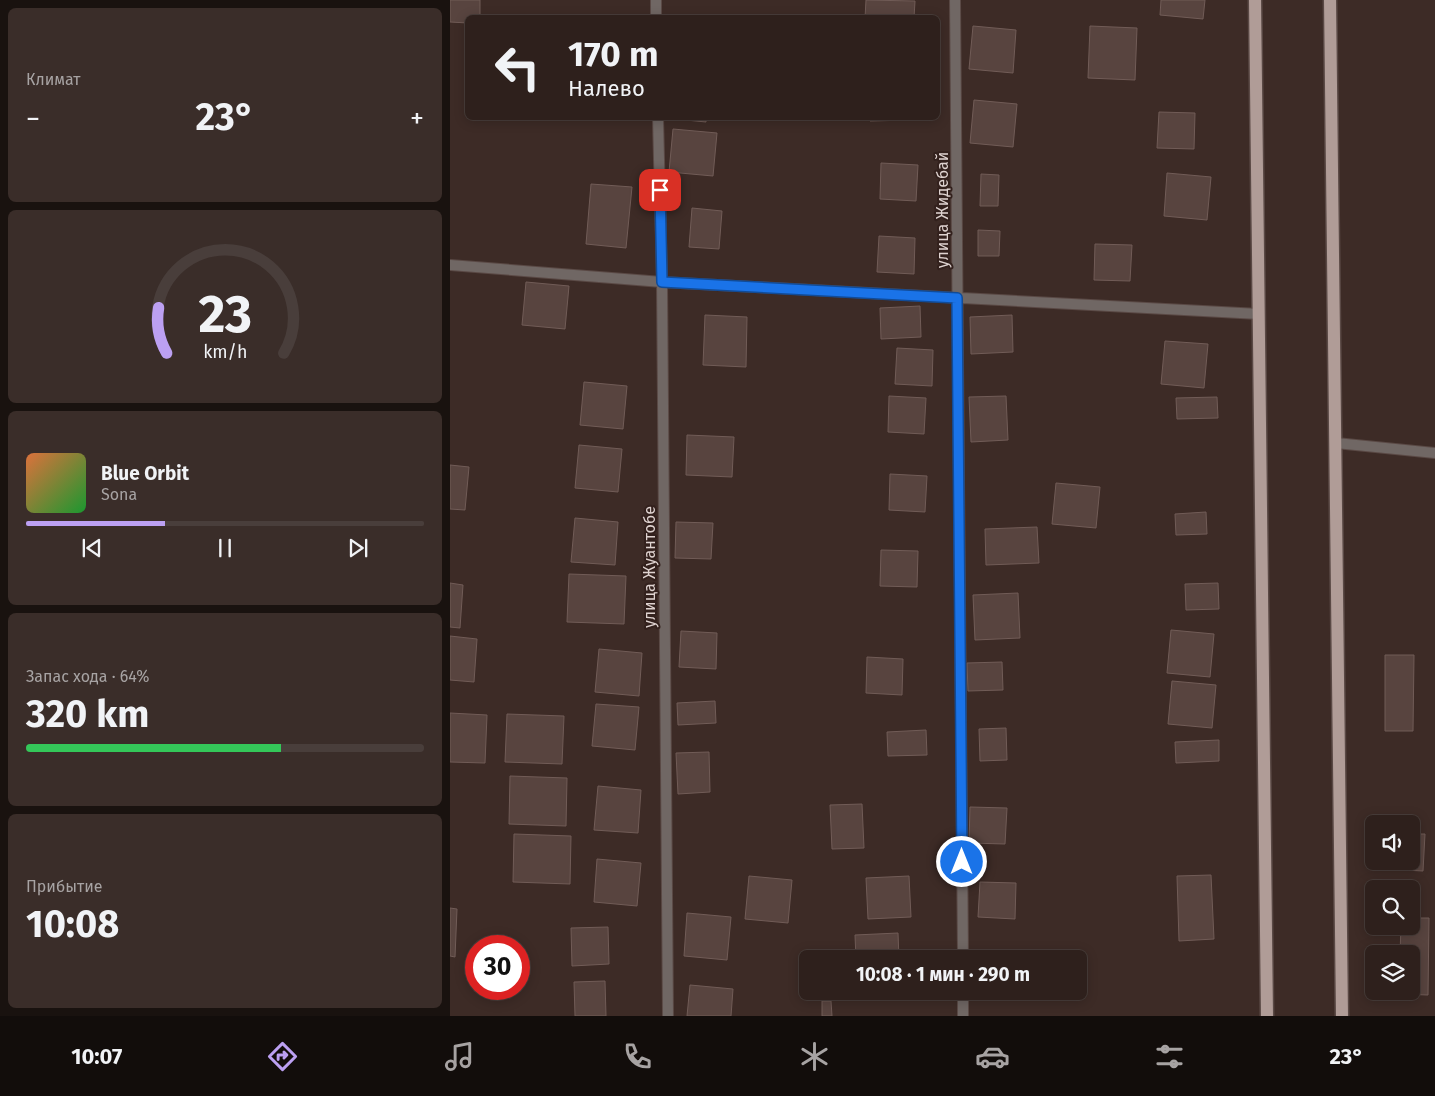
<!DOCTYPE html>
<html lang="ru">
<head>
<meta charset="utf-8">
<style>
	body { margin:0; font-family:"Fira Sans",sans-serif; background:#3a2d29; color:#f1f3f6; height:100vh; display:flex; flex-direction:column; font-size:19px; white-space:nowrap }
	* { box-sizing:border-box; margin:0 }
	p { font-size:16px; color:#a7a3a3 }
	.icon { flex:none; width:28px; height:28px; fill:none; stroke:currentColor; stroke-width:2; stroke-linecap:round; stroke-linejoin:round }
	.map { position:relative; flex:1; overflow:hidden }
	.panel { display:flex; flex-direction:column; gap:8px; padding:8px; background:#19120f; width:450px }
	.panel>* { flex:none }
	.hud { position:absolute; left:15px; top:15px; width:475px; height:105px; border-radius:8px; box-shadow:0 2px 12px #0003,0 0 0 1px #493e3b; background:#2e201c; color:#f1f3f6; overflow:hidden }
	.fabs { position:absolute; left:915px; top:815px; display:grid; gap:10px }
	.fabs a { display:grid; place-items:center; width:55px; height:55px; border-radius:8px; background:#2e201c; box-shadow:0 2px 12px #0003,0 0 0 1px #493e3b; font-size:25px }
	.speed { position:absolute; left:15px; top:935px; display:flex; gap:10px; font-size:25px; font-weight:700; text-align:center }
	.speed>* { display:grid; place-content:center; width:65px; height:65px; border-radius:50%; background:#2e201c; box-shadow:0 2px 12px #0003,0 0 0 1px #493e3b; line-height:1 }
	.speed .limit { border:8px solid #d22; background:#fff; color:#111 }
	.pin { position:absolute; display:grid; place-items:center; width:42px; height:42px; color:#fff; margin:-21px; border-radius:10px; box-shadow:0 2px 8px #0006 }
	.me { position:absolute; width:55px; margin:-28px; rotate:0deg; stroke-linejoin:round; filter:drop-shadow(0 0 4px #0008) }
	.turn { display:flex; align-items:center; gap:18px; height:105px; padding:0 20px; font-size:22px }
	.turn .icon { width:65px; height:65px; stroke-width:2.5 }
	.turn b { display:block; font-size:35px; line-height:42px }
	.big { font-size:38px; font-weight:700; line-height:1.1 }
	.panel .card { flex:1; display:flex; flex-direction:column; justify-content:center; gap:8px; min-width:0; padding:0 18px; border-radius:8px; background:#3a2d29 }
	.panel .dial { align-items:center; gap:0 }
	.dial svg { height:130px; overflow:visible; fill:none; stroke:#493e3b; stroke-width:7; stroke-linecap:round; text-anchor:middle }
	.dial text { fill:#f1f3f6; stroke:none }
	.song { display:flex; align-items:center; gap:15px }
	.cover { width:60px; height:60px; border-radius:8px; background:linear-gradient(135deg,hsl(20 70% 55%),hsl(130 70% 35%)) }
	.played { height:5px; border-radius:2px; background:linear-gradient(90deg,#bca0f2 35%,#493e3b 35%) }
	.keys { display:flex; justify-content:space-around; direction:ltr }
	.heat { display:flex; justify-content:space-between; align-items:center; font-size:28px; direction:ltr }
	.charge { height:8px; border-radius:4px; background:linear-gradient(90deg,#34c759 64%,#493e3b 0) }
	.trip { position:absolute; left:349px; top:950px; width:288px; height:50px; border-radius:8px; background:#2e201c; box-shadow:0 2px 12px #0003,0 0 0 1px #493e3b; font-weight:700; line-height:50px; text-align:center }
	.menu { display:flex; height:80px; justify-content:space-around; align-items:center; background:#120d0b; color:#a7a3a3 }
	.menu .icon { width:35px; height:35px }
	.menu .active { color:#bca0f2 }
	.menu b { font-size:22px; color:#f1f3f6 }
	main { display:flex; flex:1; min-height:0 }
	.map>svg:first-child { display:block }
	.building { fill:#58443f; stroke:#715c57 }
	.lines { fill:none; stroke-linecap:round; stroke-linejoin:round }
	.minor-casing { stroke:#5a4945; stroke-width:12 }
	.primary-casing { stroke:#5a4945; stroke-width:15 }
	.minor { stroke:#706764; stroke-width:10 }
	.primary { stroke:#b09c97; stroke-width:12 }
	.route-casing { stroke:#114b97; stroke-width:12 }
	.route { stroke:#1a73e8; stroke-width:9 }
	.labels { text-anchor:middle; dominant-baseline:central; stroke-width:4; stroke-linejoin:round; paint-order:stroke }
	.street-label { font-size:16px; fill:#dfd3d0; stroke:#33211d }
</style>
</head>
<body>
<main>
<section class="panel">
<div class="card"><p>Климат</p>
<div class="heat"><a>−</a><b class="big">23°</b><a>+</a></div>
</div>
<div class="card dial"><svg viewBox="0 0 100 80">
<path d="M14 69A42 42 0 1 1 86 69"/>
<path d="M14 69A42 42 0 0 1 9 41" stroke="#bca0f2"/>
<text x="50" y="56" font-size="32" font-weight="700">23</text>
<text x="50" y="72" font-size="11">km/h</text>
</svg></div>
<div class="card">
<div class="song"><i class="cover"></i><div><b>Blue Orbit</b><p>Sona</p></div></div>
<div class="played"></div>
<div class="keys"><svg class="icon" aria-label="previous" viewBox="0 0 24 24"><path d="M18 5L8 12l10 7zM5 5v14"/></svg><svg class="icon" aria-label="pause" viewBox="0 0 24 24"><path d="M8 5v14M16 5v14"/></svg><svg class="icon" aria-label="next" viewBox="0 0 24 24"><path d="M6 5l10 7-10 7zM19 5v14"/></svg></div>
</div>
<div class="card"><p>Запас хода · 64%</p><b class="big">320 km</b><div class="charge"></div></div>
<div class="card"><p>Прибытие</p><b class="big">10:08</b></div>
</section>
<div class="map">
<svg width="985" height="1016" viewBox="0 0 985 1016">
	<rect width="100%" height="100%" fill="#3d2b26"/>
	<path class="building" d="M0 0H30V18H18V23L0 22Z
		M416 0 465 1 464 18H415Z
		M711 0H755L753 19 710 15Z
		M523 26 566 30 563 73 519 69Z
		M640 26 687 28 685 80 638 78Z
		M524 100 567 104 563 147 520 143Z
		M709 112 745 113 744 149 707 148Z
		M226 118H256V122L226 119Z
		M420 118H459V120L420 121Z
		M223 129 267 133 263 176 219 172Z
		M431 163 468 165 466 201 430 199Z
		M717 173 761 177 757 220 714 216Z
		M531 174 549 175 548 206H530Z
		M141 184 182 187 176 248 136 244Z
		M242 208 272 211 269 249 239 247Z
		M528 230 550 231 549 256H528Z
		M429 236 465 238 464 274 427 272Z
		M645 244 682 245 680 281 644 280Z
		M76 282 119 286 115 329 72 325Z
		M470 306 471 337 431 339 430 308Z
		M255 315 297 317 296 367 253 365Z
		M562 315 563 352 521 354 520 317Z
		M715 341 758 344 754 388 711 384Z
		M447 348 483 350 482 386 445 384Z
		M134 382 177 386 173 429 130 425Z
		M439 396 476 398 474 434 438 432Z
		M556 396 558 440 521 442 519 397Z
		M767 397 768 418 727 419 726 398Z
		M237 435 284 437 282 477 236 475Z
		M129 445 172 449 168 492 125 488Z
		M0 465 19 467 15 510 0 509Z
		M440 474 477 476 475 512 439 510Z
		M606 483 650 487 646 528 602 524Z
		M756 512 757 534 726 535 725 514Z
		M125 518 168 522 165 565 121 562Z
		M226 522 263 523 261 559 225 558Z
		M587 527 589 563 536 565 535 529Z
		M431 550 468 551 467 587 430 586Z
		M119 574 176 576 174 624 117 622Z
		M0 583 13 585 10 628 0 627Z
		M768 583 769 609 736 610 735 584Z
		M568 593 570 638 525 640 523 595Z
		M721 630 764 634 760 677 717 673Z
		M231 631 267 633 266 669 229 667Z
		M0 636 27 639 24 682 0 680Z
		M149 649 192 653 189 696 145 692Z
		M935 655H964L963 731H935Z
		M417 657 453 659 452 695 416 693Z
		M552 662 553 690 518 691 517 663Z
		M722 681 766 685 762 728 718 724Z
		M265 701 266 723 228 725 227 703Z
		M146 704 189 707 185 750 142 746Z
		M0 713 37 715 35 763 0 762Z
		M57 714 114 716 112 764 55 762Z
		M556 728 557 760 530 761 529 729Z
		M476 730 477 755 438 756 437 732Z
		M769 740V761L726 763 725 742Z
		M259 752 260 792 228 794 226 753Z
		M60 776 117 778 116 826 59 824Z
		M148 786 191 790 188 833 144 830Z
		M412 804 414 848 382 849 380 805Z
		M520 807 557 808 555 844 519 843Z
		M64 834 121 836 120 884 63 882Z
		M961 834H975L973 871 937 869V861H961Z
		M147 859 191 863 187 906 144 902Z
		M761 875 764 939 729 941 727 876Z
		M299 876 342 880 338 923 295 919Z
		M459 876 461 917 418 919 416 878Z
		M530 882 566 883 565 919 528 917Z
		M0 908 7 909 5 957 0 956Z
		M237 913 281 917 277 960 234 956Z
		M961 918H979L978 995 950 994V991H961V954H950L951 926H961Z
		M158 927 159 964 122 966 121 928Z
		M448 933 449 959H406L405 935Z
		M561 956 597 957V959H561Z
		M155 981 156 1016H125L124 982Z
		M240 985 283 989 281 1016H237Z
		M372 1001H381L382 1016H372Z"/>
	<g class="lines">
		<g class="minor-casing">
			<path id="minor" d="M206 0V18
				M505 0 513 959
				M208 118 212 282 218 1016
				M0 265 212 282 809 314
				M886 443 985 453
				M513 1016V991"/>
		</g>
		<g class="primary-casing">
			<path id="primary" d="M805 0 817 1016
				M880 0 892 1016"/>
		</g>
		<use href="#minor" class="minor"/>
		<use href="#primary" class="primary"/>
	</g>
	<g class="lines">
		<g class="route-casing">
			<path id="route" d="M210 190 212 282 507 298 512 862"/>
		</g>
		<use href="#route" class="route"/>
	</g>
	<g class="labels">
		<g class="street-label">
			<text transform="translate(492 210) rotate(-90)">улица Жидебай</text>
			<text transform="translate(199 567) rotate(-90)">улица Жуантобе</text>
		</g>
	</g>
</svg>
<div class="fabs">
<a><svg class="icon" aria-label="sound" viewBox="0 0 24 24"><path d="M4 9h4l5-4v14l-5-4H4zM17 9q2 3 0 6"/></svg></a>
<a><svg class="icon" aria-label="search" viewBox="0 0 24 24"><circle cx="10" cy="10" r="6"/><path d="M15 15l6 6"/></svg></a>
<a><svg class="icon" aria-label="layers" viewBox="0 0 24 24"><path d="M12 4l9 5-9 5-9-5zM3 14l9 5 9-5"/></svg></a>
</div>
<div class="speed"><div class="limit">30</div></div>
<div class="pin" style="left:210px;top:190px;background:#d93025"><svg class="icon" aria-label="arrive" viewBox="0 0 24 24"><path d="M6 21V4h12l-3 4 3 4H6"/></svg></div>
<svg class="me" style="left:512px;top:862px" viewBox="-20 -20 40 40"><circle r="17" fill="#1a73e8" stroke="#fff" stroke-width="3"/><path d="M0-11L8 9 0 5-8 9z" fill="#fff"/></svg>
<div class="trip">10:08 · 1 мин · 290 m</div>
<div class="hud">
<div class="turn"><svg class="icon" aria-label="left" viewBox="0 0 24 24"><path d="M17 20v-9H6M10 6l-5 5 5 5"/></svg><div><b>170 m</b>Налево</div></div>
</div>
</div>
</main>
<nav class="menu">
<b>10:07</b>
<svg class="icon active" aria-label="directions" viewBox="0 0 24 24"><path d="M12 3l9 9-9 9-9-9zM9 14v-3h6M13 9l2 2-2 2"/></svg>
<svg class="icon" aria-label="music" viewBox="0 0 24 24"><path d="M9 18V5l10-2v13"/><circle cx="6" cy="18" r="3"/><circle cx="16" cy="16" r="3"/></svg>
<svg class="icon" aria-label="phone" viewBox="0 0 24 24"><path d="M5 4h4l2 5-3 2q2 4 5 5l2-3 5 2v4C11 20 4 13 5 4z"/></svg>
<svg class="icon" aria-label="climate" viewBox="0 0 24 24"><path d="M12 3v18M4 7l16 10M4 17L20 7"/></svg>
<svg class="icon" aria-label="car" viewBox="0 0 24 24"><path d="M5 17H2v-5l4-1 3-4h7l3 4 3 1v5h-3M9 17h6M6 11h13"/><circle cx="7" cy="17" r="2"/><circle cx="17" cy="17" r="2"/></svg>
<svg class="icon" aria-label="filters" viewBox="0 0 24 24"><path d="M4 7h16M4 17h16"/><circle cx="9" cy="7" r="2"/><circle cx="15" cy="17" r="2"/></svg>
<b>23°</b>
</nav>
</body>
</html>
